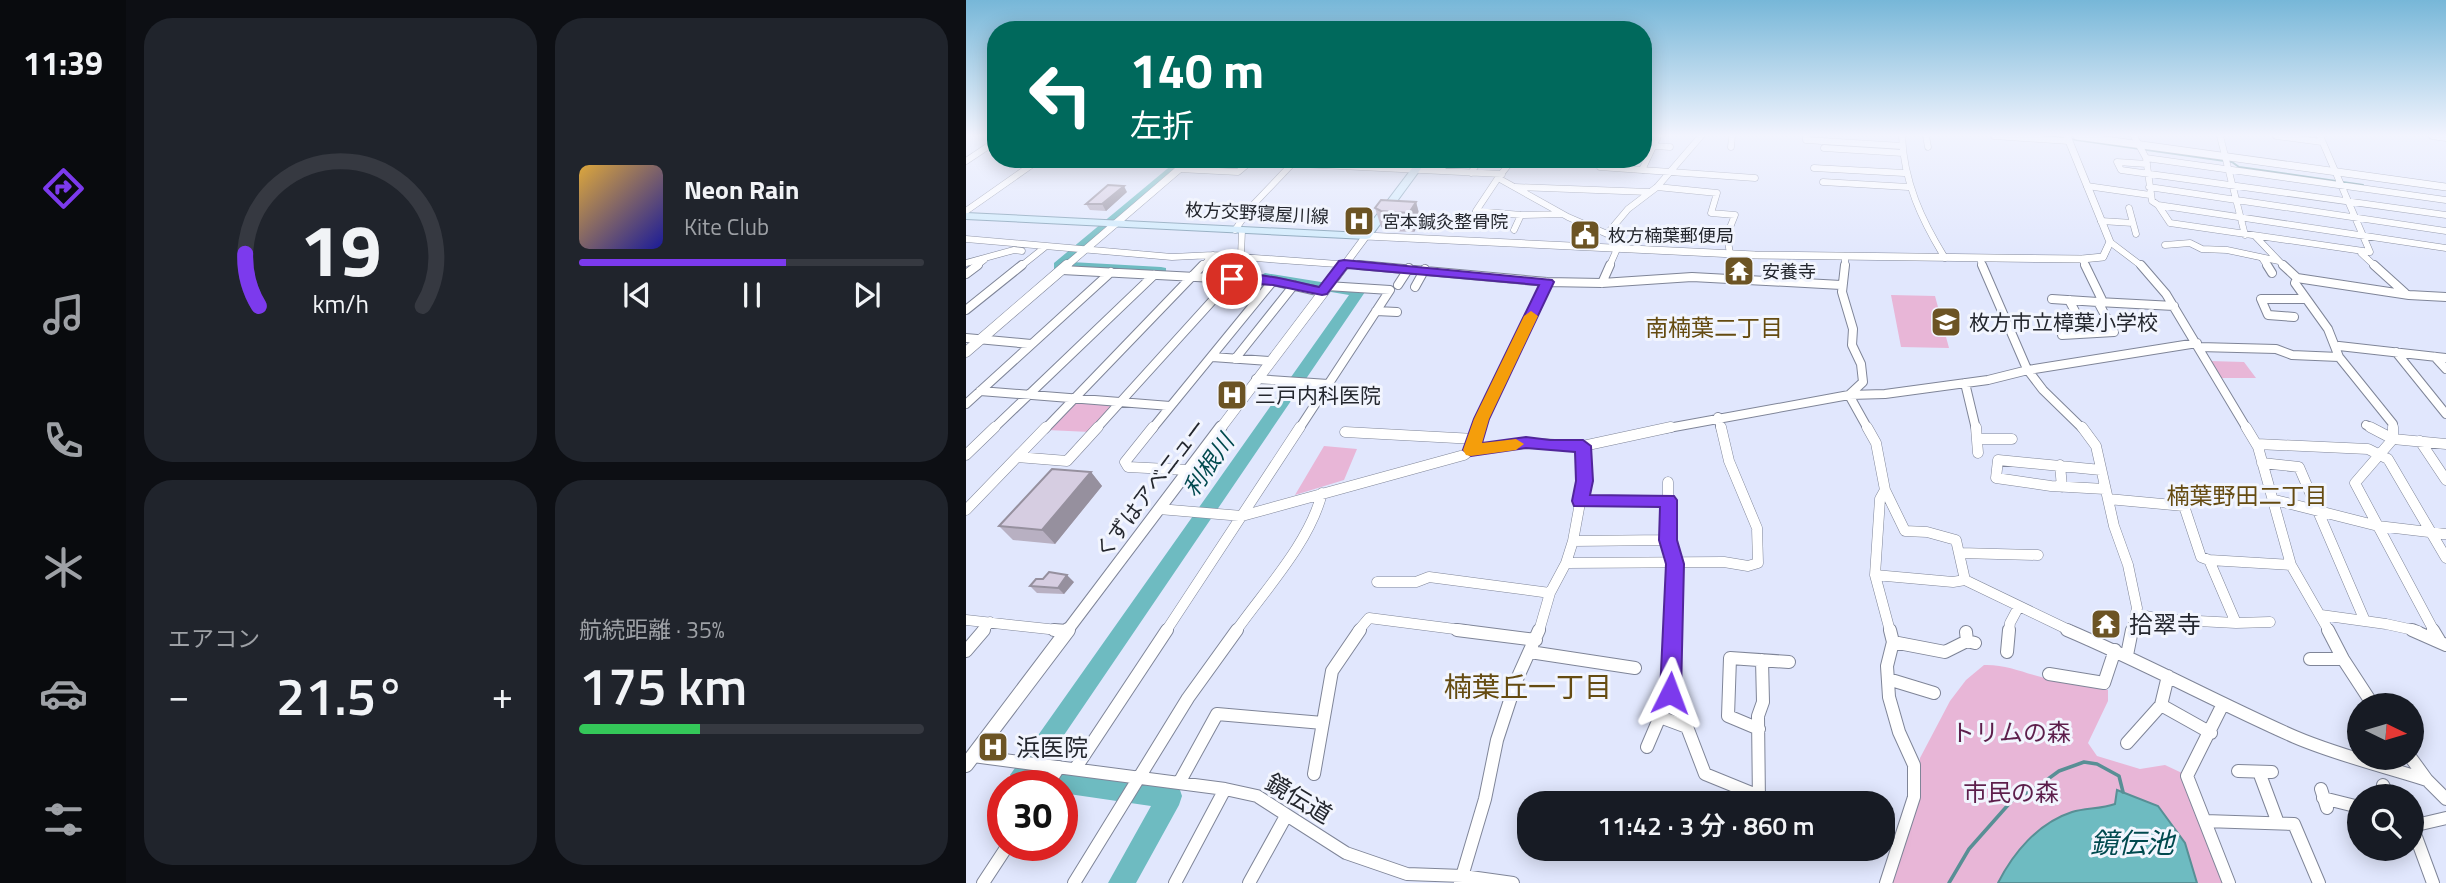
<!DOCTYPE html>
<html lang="ja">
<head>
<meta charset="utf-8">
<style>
	body { margin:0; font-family:"Titillium Web","Noto Sans JP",sans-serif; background:#20242c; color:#f1f3f6; height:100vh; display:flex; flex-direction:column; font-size:26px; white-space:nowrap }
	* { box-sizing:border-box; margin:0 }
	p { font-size:23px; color:#9ea1a6 }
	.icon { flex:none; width:38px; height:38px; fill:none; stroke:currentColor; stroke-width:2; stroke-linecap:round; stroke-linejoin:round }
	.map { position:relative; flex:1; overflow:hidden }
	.panel { display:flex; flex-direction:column; gap:18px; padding:18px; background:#0d0f14; width:840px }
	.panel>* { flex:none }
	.hud { position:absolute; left:21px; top:21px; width:665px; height:147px; border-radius:28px; box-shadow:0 4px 18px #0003; background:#00695c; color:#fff; overflow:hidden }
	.needle { width:46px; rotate:95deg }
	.buttons { position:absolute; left:1381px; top:693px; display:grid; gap:14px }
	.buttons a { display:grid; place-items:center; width:77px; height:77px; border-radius:50%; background:#171b24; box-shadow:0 4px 18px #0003; font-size:35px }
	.speed { position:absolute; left:21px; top:770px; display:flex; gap:14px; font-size:35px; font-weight:700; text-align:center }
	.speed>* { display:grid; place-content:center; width:91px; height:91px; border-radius:50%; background:#171b24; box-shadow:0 4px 18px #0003; line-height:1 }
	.speed .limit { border:10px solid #d22; background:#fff; color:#111 }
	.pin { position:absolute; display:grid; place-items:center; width:60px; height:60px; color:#fff; margin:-30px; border:4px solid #fff; border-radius:50%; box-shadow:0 2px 7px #0007 }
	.me { position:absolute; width:77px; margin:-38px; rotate:3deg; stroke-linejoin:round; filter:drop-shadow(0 0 5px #0008) }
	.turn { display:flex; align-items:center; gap:24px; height:147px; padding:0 28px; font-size:32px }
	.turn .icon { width:91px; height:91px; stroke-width:2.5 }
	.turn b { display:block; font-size:49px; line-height:60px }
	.big { font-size:52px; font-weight:600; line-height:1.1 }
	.panel .widget { flex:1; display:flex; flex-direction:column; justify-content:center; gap:10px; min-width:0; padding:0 24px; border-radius:28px; background:#20242c }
	.panel .dial { align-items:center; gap:0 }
	.dial svg { height:182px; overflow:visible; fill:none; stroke:#363941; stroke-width:7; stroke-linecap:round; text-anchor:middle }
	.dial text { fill:#f1f3f6; stroke:none }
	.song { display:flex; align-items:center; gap:21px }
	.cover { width:84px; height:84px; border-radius:10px; background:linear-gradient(135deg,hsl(40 70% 55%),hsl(240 70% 35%)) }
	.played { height:7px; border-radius:4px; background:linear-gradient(90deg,#7c3aed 60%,#363941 60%) }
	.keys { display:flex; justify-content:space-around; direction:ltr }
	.heat { display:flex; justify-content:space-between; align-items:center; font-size:38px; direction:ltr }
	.charge { height:10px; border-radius:5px; background:linear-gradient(90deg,#34c759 35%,#363941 0) }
	.panel .tiles { flex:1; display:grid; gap:18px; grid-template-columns:repeat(2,1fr) }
	.trip { position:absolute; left:551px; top:791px; width:378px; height:70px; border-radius:28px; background:#171b24; box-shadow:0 4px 18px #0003; font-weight:600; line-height:70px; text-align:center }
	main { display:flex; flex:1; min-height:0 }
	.tab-bar { display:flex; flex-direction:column; width:126px; justify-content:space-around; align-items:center; background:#090b0e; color:#9ea1a6 }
	.tab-bar .icon { width:49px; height:49px }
	.tab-bar .selected { color:#7c3aed }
	.tab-bar b { font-size:32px; color:#f1f3f6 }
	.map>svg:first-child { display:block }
	.green { fill:#e8b6d7 }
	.water { fill:#6ebbc1; stroke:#588f95; stroke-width:2 }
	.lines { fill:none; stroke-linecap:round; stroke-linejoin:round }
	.stream-far1 { stroke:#588f95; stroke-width:2 }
	.stream { stroke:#588f95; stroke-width:3.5 }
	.river { fill:#6ebbc1; fill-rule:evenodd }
	.minor-far3-casing { stroke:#7f8598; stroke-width:7 }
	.minor-far2-casing { stroke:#7f8598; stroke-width:10 }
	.minor-far1-casing { stroke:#7f8598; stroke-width:11 }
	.minor-casing { stroke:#7f8598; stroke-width:14 }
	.tertiary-far3-casing { stroke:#7f8598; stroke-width:8 }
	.tertiary-far2-casing { stroke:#7f8598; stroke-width:11 }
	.tertiary-far1-casing { stroke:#7f8598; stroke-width:13 }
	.tertiary-casing { stroke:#7f8598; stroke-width:16 }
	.primary-casing { stroke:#7f9db3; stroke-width:2 }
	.minor-far3 { stroke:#fff; stroke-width:6 }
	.minor-far2 { stroke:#fff; stroke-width:8 }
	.minor-far1 { stroke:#fff; stroke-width:10 }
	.minor { stroke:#fff; stroke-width:12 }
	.tertiary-far3 { stroke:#fff; stroke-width:7 }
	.tertiary-far2 { stroke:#fff; stroke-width:10 }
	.tertiary-far1 { stroke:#fff; stroke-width:11 }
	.tertiary { stroke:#fff; stroke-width:14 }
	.primary { fill:#d0ebfc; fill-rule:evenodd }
	.wall { fill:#b8b0c2 }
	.shaded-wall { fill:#96909e }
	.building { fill:#d6cde1; stroke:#96909e; stroke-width:2 }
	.route { fill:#7c3aed; stroke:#51269a; stroke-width:2 }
	.slow { fill:#f59e0b }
	.labels { text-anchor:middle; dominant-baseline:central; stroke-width:6; stroke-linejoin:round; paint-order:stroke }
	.far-street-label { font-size:18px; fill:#24272e; stroke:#f2f5fe }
	.far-poi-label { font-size:18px; fill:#24272e; stroke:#f2f5fe; text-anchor:start }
	.poi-label { font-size:21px; fill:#24272e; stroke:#f2f5fe; text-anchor:start }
	.street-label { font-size:21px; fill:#24272e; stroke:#f2f5fe }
	.neighbourhood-label { font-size:23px; fill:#654b11; stroke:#f2f5fe }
	.water-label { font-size:23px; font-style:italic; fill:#00494e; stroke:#f2f5fe }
	.near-poi-label { font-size:24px; fill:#24272e; stroke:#f2f5fe; text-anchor:start }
	.near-park-label { font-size:24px; fill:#5d1f4c; stroke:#f2f5fe }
	.near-street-label { font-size:24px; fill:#24272e; stroke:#f2f5fe }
	.near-neighbourhood-label { font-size:28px; fill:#654b11; stroke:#f2f5fe }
	.near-water-label { font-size:28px; font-style:italic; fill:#00494e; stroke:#f2f5fe }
</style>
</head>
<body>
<main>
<nav class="tab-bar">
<b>11:39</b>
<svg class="icon selected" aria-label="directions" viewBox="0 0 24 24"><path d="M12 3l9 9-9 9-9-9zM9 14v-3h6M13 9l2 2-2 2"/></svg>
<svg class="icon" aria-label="music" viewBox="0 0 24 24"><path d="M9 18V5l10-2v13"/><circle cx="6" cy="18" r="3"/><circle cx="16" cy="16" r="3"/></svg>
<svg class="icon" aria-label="phone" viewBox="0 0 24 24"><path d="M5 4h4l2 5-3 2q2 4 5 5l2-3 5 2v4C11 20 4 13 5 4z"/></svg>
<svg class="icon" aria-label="climate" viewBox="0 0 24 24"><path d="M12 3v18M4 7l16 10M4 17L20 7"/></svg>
<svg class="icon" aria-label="car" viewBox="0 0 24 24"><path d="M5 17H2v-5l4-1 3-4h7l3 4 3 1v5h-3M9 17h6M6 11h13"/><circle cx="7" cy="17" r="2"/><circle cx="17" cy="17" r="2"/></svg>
<svg class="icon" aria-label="filters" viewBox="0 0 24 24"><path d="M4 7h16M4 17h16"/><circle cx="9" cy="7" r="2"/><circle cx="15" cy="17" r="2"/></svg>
</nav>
<section class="panel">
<div class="tiles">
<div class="widget dial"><svg viewBox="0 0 100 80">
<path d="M14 69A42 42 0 1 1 86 69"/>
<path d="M14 69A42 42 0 0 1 8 46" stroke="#7c3aed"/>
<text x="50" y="56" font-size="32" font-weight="700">19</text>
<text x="50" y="72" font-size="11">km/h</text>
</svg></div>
<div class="widget">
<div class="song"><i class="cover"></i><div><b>Neon Rain</b><p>Kite Club</p></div></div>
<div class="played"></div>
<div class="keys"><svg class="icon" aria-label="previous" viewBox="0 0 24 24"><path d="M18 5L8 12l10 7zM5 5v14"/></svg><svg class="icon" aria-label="pause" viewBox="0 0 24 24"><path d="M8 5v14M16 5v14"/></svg><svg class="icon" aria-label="next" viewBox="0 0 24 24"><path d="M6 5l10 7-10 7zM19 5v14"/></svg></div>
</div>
<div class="widget"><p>エアコン</p>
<div class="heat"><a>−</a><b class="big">21.5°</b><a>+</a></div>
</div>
<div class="widget"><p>航続距離 · 35%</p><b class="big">175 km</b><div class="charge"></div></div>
</div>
</section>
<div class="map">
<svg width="1480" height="883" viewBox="0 0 1480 883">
	<rect width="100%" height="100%" fill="#e1e7fd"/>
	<path class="green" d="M925 295 969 296 983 348 935 347Z
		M1243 361 1278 362 1290 378H1254Z
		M111 402 144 404 146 407 124 432 81 430 105 404Z
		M358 446 391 449 378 480 329 495Z
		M1018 665C1043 664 1064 676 1088 680 1107 683 1125 682 1142 690V701L1122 743 1131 756 1174 769 1199 765 1216 773 1256 883H926L954 793V758L984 701 1000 680Z"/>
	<path class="water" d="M1151 790 1192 806 1219 843 1231 883H1032C1047 853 1072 823 1106 812 1120 808 1135 809 1149 804Z"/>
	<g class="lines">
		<path class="stream-far1" d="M1082 136 1090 137
			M1104 139 1266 162 1273 167 1397 185"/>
		<path class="stream" d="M983 883 1003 849 1050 796 1064 792 1093 771 1118 762 1131 764 1153 776 1157 792"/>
		<path class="river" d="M213 159H226L105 262 195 267 200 268V274L88 269V263Z
			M299 273 392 288 399 292 77 766 204 784 213 787 216 796 213 805 170 883H142L185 806 96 793V786H52L47 784 44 775 383 295 294 280 292 277Z"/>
		<g class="minor-far3-casing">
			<path id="minor-far3" d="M840 136V140L936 146
				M936 136C938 182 955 219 979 258
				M960 136 962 147
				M1028 136 1103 141
				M1168 136 1180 158 1186 201 1192 205 1204 223 1404 252 1354 136
				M1254 136 1279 235
				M1310 136 1356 142
				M1466 136 1480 138
				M677 145 704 147
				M765 147 766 136
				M858 148 937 153
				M1180 158 1480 200
				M236 159 536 174
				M547 159 532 178 602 217 655 240 643 267
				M0 161 30 141
				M1181 164 1151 162 1155 170 1480 215
				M634 167 789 178
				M848 168 938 173
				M213 169 272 172 284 162
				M676 170 692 136
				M474 171 483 159
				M505 173 514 159
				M532 178 510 211 555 215 596 214
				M857 182 942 187
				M1121 186 1184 195
				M549 187 683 192
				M691 187 751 193 745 213 769 215 761 235 764 254
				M1183 187 1480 231
				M1192 205 1480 248
				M1163 208 1170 234
				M0 211 74 159
				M1135 221 1167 223
				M269 230 285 207 326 164
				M548 230 555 215
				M641 234 662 209 691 187 735 136
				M0 239 206 257 247 255 413 267
				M1144 242 1177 267
				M1199 245 1224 243 1236 249 1261 250 1313 261 1289 236
				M1395 253 1410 267
				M275 256 276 230
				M1296 258 1302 267
				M1014 259 1017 267
				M1116 259 1120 267
				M1313 261 1319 267
				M0 263 48 250 56 251
				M9 267 18 260
				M54 267 79 247
				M236 267 247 255
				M879 267V256"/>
		</g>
		<g class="minor-far2-casing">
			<path id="minor-far2" d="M393 265 581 282 636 283 726 277 875 285
				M879 265 876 292 887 329 886 345 895 364 897 382 883 395
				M1016 265 1061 369 1077 390 1117 429
				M1119 265 1137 302
				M1175 265 1200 294 1281 429
				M1301 265 1306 273
				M1408 265 1439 293
				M96 270 307 281 356 292
				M0 274 12 265
				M1331 278 1443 295 1480 297
				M636 283 644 265
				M432 285 443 268
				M449 287 459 269
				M1086 299 1132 302
				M1103 300 1120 332
				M0 310 56 265
				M410 311 431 312
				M1328 317 1302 315 1295 299H1337
				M1096 335 1148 332 1132 302 1208 306
				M0 338 65 344
				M1373 346 1480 358
				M1233 347 1310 349 1326 355 1373 357 1362 329 1329 283 1331 278 1317 265
				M1430 352 1480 414
				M246 357 303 361
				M1373 357 1427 424V429
				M1469 357 1480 369
				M269 359 328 285
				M290 379 362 384
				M999 383 1010 429
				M14 391 204 406
				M883 395 902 429
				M0 404 145 272
				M752 417 755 429
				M1400 425 1408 429
				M27 429 188 275
				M79 429 237 265
				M130 429 266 279
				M186 429 307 281
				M333 429 424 290 361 286
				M512 429 581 282
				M697 429 883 395 919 394 1022 380 1062 370 1231 343"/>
		</g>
		<g class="minor-far1-casing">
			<path id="minor-far1" d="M187 427 159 462 162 467 222 470
				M901 427 910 443 919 490 939 531 961 532 990 540 999 580 1105 631
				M1010 427 1012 453
				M1116 427 1130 446 1148 526 1162 565 1171 608 1166 631
				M1280 427 1292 447 1325 565 1363 631
				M1404 427 1427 439 1480 444
				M1427 427V439L1389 483 1468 631
				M379 432 509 439
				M1011 439H1046
				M1454 441 1480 480
				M1291 444 1402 449 1422 459 1480 558
				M505 450 512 427
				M0 455 29 427
				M51 457 101 461 132 427
				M1296 463 1333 467 1399 621
				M1094 465 1096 487
				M1135 470 1032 460 1030 478 1085 486 1139 489
				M702 482V540L709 564 706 631
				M919 490 914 499 909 575 924 631
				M1142 499 1218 506 1235 557 1243 560 1270 623 1194 619 1170 614
				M1309 500 1412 526 1480 534
				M614 501H702
				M193 509 276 516 498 455 505 450 560 443 617 446 705 427
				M0 510 80 427
				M607 541 702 540
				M994 553 1072 555
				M1243 560 1325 565
				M600 563 758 562 782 566 792 563 791 528 763 461 755 427
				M909 575 987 582 999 580
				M411 582H450L463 577 584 593
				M1355 615 1420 624 1452 631
				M0 620 101 631
				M1270 623 1304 622
				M16 631 24 622
				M200 631 334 427
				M270 631C299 590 344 542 356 493
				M392 631 403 618 504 631
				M573 631 584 593 600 563 607 541 618 481 617 446
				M1043 631 1044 623 1052 608"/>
		</g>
		<g class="minor-casing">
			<path id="minor" d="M88 630 101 631
				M491 630 570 640
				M1101 630C1179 663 1252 703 1329 737 1371 755 1417 766 1461 780
				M1362 630 1377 659 1407 705
				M1446 630 1480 645
				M1467 630 1473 640
				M1000 632 1001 641 1009 643
				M927 642 979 652 1001 641
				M0 651 18 630
				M564 652 669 668
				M1041 652 1043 630
				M1161 655 1166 630
				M1344 659H1377
				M1083 674 1138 683 1149 650
				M922 679 968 693
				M1257 704 1221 776 1263 883
				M1195 705 1245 733
				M694 717 721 727 739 774 793 796
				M793 729 762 716 764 658 823 662
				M1161 743 1195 705 1202 676
				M681 747 704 693 706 630
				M7 756 259 789 291 796 380 853 441 874 497 876 547 883
				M1445 758 1461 780 1480 799
				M109 769 201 630
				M1272 771 1306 772
				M1293 772 1312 823
				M348 774 366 671 394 630
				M213 783 251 714 357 723
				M1417 785 1422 796
				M81 786 93 767
				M1355 789 1361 808
				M1357 798 1393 807
				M793 803 792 716 797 702 796 660
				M1239 821 1328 824 1353 883
				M17 883 42 845
				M108 883 222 698 271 630
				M209 883 259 789
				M283 883 320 816
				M494 883 519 799 531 740 551 679 573 630
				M920 883 948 797V765L933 732 923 697 921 666 927 642 924 630
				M1467 883 1446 826 1480 818"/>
		</g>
		<g class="tertiary-far3-casing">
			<path id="tertiary-far3" d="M1111 136 1480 187
				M99 267 225 159
				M377 267 400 236 789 255 1116 259 1137 257 1144 242 1101 136"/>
		</g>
		<g class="tertiary-far2-casing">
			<path id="tertiary-far2" d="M0 352 101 265
				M254 429 378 265"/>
		</g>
		<g class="tertiary-far1-casing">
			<path id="tertiary-far1" d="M101 631 255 427"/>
		</g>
		<g class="tertiary-casing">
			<path id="tertiary" d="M0 765 102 630"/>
		</g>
		<g class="primary-casing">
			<path id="primary" d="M453 159H462L404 238 400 239 0 219V213L397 233Z"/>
		</g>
		<use href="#minor-far3" class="minor-far3"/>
		<use href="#minor-far2" class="minor-far2"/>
		<use href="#minor-far1" class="minor-far1"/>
		<use href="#minor" class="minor"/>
		<use href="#tertiary-far3" class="tertiary-far3"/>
		<use href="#tertiary-far2" class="tertiary-far2"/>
		<use href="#tertiary-far1" class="tertiary-far1"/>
		<use href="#tertiary" class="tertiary"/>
		<use href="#primary" class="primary"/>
	</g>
	<path class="wall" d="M161 192 140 211 124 210 120 204Z
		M450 202 455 221 448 232 421 231 415 227 409 208Z
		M125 472 136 486 89 544 47 540 33 526Z
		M108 582 98 594 71 593 64 586Z"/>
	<path class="shaded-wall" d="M158 186 161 192 140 211 136 204Z
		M450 202 455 221 448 232 443 213Z
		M125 472 136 486 89 544 76 530Z
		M101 575 108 582 98 594 92 588Z"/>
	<path class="building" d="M142 185 158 186 136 204H120Z
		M415 200 450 202 443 213 415 211 409 208Z
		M86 469 125 472 76 530 33 526Z
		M83 572 101 575 92 588 64 586 70 579H77Z"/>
	<linearGradient id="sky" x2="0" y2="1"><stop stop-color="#77b7d8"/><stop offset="0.52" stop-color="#f2f4fe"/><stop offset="1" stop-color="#f2f4fe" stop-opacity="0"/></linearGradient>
	<rect width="1480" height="260" fill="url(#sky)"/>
	<path class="route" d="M378 260 586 280 588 282 523 419 516 443 560 437 584 440H617L625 446 627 481 624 495 708 496 711 500V540L718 564 715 693 712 700 704 703 697 700 694 693 700 564 693 540 694 507 608 506 606 501 610 481 609 452 560 448 505 456 497 450 508 419 573 285 381 268 361 294 356 295 307 285 266 282 260 279C275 266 333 283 353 287L373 261Z"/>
	<path class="slow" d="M565 311 572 316 523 419 516 443 550 439 558 444 550 450 505 456 500 455 497 450 508 419 558 316Z"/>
	<defs>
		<g id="hospital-square" transform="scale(1.575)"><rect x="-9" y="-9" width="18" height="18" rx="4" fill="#6c5424" stroke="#f2f5fe"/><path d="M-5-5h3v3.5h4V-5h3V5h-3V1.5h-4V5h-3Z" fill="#fff"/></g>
		<g id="civic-square" transform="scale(1.575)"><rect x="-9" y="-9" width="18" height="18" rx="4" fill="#6c5424" stroke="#f2f5fe"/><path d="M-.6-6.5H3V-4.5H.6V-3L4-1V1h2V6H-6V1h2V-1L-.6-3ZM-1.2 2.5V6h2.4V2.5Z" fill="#fff"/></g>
		<g id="temple-square" transform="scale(1.575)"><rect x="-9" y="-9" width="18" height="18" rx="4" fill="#6c5424" stroke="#f2f5fe"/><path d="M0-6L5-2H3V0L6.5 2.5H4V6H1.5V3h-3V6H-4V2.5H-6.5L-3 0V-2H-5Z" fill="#fff"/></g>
		<g id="school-square" transform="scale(1.575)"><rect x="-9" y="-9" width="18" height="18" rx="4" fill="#6c5424" stroke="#f2f5fe"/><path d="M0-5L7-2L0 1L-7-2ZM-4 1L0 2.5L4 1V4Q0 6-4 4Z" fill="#fff"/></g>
	</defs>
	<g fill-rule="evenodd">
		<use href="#hospital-square" x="393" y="221"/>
		<use href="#civic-square" x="619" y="235"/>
		<use href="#temple-square" x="773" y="271"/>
		<use href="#school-square" x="980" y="322"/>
		<use href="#hospital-square" x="266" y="395"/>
		<use href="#temple-square" x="1140" y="624"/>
		<use href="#hospital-square" x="27" y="747"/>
	</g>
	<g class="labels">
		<g class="far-street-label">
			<text transform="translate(291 213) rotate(3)">枚方交野寝屋川線</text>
		</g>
		<g class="far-poi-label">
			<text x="416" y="221">宮本鍼灸整骨院</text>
			<text x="642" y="235">枚方楠葉郵便局</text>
			<text x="796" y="271">安養寺</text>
		</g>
		<g class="poi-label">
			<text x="1003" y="322">枚方市立樟葉小学校</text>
			<text x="289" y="395">三戸内科医院</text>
		</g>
		<g class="street-label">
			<text transform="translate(184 488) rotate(-53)">くずはアベニュー</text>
		</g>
		<g class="neighbourhood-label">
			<text x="748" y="327">南楠葉二丁目</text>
			<text x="1281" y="495">楠葉野田二丁目</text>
		</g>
		<g class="water-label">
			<text transform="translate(242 465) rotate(-55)">利根川</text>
		</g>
		<g class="near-poi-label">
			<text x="1163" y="624">拾翠寺</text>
			<text x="50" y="747">浜医院</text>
		</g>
		<g class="near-park-label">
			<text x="1045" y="732">トリムの森</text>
			<text x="1045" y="792">市民の森</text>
		</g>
		<g class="near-street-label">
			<text transform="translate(333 798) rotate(31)">鏡伝道</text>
		</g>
		<g class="near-neighbourhood-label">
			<text x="562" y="686">楠葉丘一丁目</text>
		</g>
		<g class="near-water-label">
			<text x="1166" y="842">鏡伝池</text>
		</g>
	</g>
</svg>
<div class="buttons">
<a><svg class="needle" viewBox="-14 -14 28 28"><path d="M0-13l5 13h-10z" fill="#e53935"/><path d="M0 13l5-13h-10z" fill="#9ea1a6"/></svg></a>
<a><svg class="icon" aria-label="search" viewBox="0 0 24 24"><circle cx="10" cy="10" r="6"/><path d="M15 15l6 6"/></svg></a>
</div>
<div class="speed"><div class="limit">30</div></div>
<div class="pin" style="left:266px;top:279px;background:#d93025"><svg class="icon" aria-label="arrive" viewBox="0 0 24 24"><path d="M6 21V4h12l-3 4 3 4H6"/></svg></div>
<svg class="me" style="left:704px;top:693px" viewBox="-20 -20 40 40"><path d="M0-17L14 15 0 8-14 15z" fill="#7c3aed" stroke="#fff" stroke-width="4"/></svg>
<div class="trip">11:42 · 3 分 · 860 m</div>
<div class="hud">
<div class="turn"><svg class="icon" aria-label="left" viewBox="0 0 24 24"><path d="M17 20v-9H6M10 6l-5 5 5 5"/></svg><div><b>140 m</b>左折</div></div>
</div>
</div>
</main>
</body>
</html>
